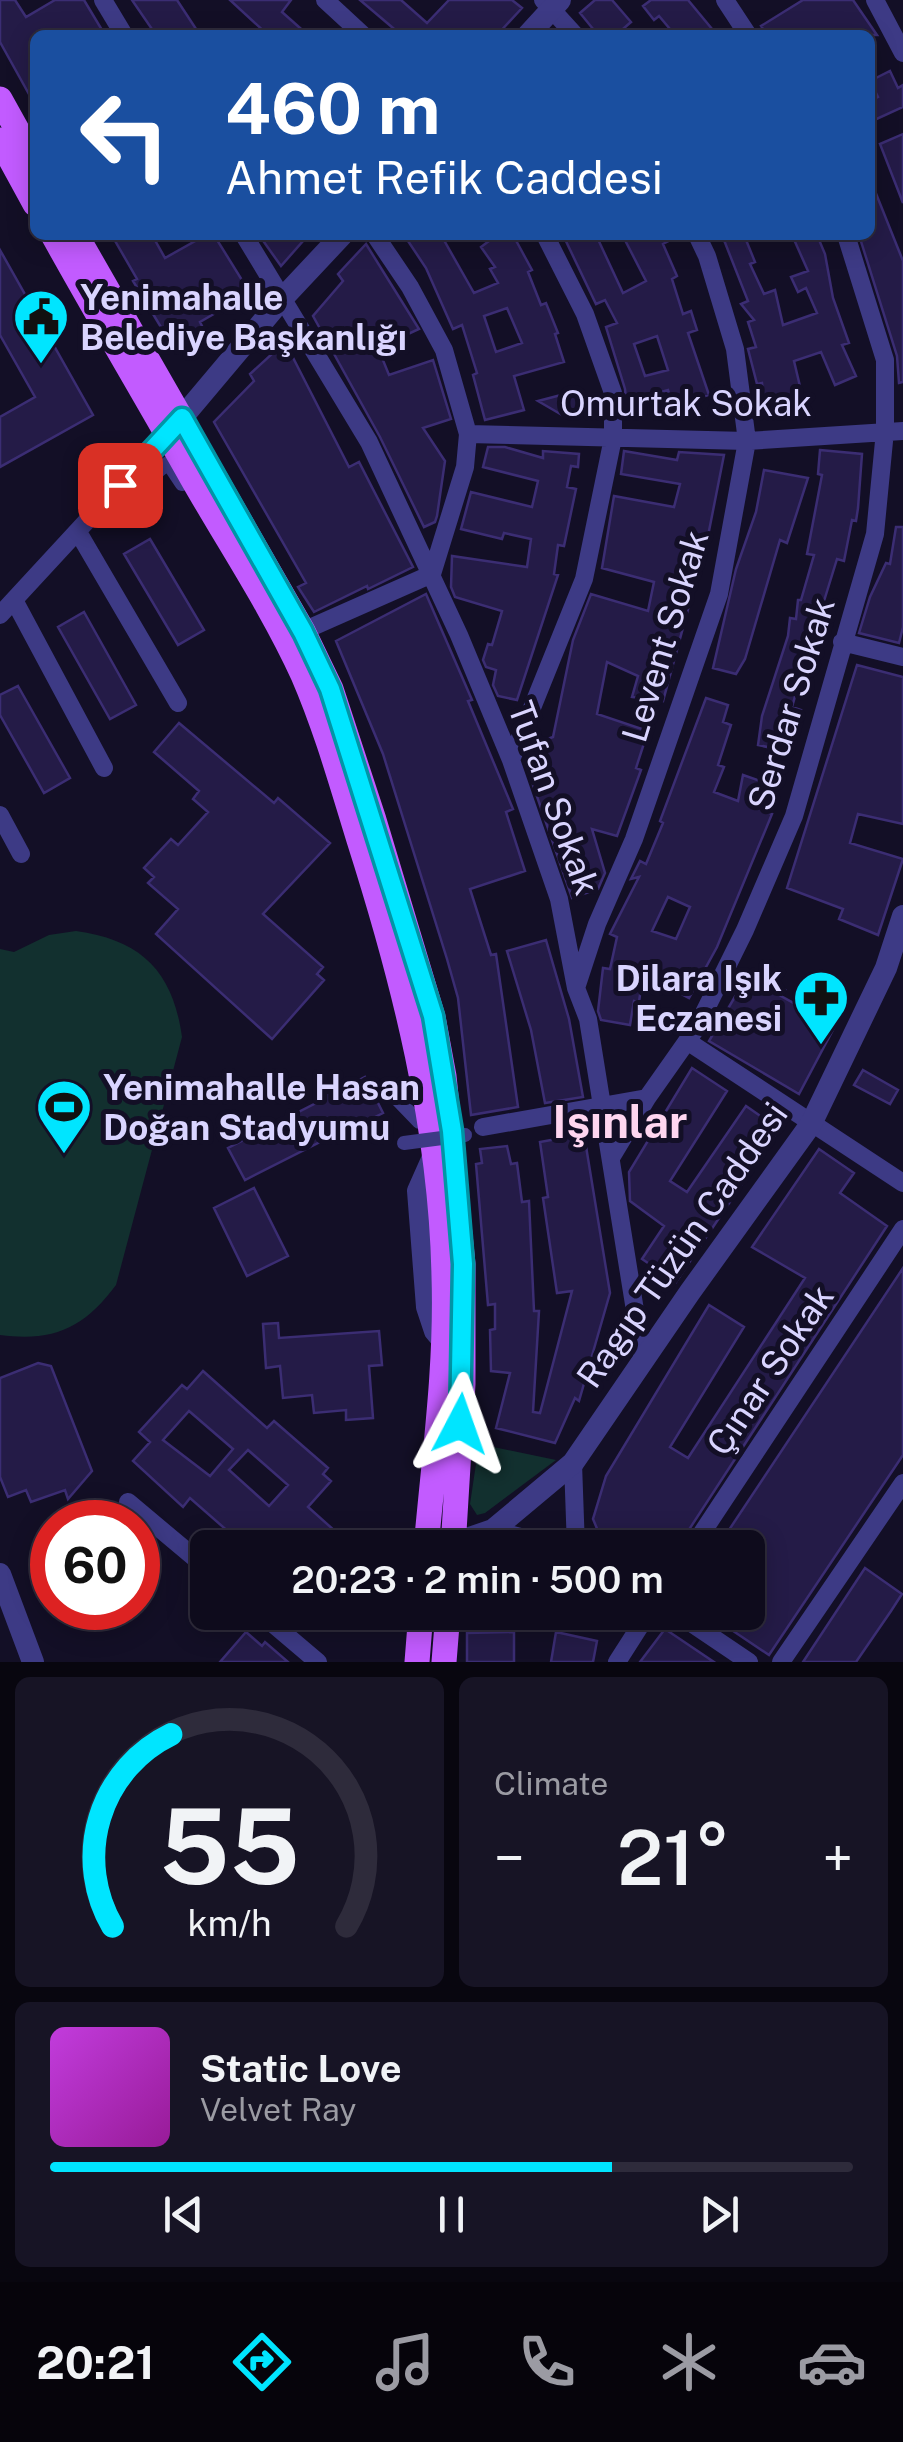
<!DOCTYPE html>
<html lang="en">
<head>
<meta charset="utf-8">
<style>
	body { margin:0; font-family:"Public Sans",sans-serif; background:#171425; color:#f1f3f6; height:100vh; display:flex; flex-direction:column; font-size:38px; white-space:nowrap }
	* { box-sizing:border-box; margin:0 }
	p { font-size:32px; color:#9b9ba3 }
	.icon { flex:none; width:55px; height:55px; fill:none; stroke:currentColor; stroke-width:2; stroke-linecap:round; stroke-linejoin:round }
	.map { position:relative; height:1662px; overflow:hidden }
	.details { display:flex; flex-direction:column; gap:15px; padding:15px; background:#08060f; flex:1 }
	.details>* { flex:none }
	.guide { position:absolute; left:30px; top:30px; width:845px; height:210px; border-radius:15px; box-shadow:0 5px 25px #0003,0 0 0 2px #2e2b3b; background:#1a4fa0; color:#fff; overflow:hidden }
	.speed { position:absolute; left:30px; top:1500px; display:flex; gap:20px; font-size:50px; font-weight:700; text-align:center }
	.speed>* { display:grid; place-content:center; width:130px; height:130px; border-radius:50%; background:#0e0b1c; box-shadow:0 5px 25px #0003,0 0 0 2px #2e2b3b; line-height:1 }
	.speed .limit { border:15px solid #d22; background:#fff; color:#111 }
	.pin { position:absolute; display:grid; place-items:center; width:85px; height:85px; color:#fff; margin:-42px; border-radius:20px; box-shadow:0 5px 15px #0006 }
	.me { position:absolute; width:110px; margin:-55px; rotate:4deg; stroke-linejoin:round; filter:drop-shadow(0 0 8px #0008) }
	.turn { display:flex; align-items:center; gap:35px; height:210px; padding:0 30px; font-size:45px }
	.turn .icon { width:130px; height:130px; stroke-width:2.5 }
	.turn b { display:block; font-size:70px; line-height:85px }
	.big { font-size:75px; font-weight:600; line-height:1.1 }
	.details .widget { flex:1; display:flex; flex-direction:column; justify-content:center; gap:15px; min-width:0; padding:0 35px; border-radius:15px; background:#171425 }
	.details .dial { align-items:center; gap:0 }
	.dial svg { height:260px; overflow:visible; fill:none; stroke:#2e2b3b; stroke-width:7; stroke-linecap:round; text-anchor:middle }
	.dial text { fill:#f1f3f6; stroke:none }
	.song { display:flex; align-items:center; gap:30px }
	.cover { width:120px; height:120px; border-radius:15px; background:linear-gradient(135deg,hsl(290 70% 55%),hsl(300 70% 35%)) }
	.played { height:10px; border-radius:5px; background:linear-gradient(90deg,#00e5ff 70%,#2e2b3b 70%) }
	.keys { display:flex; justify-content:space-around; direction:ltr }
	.heat { display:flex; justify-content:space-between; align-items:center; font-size:55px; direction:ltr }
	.details .tiles { flex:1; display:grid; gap:15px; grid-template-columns:1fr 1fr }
	.widget:last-child { grid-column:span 2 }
	.trip { position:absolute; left:190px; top:1530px; width:575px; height:100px; border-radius:15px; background:#0e0b1c; box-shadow:0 5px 25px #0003,0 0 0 2px #2e2b3b; font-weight:600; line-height:100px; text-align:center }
	.tab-bar { display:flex; height:160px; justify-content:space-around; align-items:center; background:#06040b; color:#9b9ba3 }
	.tab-bar .icon { width:70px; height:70px }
	.tab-bar .selected { color:#00e5ff }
	.tab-bar b { font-size:45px; color:#f1f3f6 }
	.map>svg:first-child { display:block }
	.green { fill:#12302f }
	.building { fill:#241b47; stroke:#3b2d73; stroke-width:2.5; fill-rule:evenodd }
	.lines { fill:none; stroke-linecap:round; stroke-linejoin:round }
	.pedestrian { stroke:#3d3a85; stroke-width:14 }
	.minor { stroke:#3d3a85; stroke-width:18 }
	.tertiary { stroke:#3d3a85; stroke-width:22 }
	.primary { stroke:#c25bff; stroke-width:25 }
	.pedestrian-bridge { stroke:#3d3a85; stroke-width:14 }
	.route-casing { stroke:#0095a6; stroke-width:25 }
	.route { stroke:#00e5ff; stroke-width:18 }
	.labels { text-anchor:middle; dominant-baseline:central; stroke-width:10; stroke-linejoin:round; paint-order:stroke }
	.poi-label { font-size:35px; font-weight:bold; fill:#d9d4ff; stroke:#130f26; text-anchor:start }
	.street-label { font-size:35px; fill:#d9d4ff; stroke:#130f26 }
	.district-label { font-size:45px; font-weight:bold; fill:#ffd6f0; stroke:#130f26 }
</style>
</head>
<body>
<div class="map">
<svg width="903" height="1662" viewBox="0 0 903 1662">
	<rect width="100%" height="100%" fill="#130f26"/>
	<path class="green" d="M76 931C142 940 173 972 182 1037L116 1285C84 1328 54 1342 0 1335V949L14 952 49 935Z
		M479 1444 556 1460 485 1513 477 1515 470 1504Z"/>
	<path class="building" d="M0 0H15L26 17 55 0H84L105 35H35V105L0 42Z
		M132 0H177L200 35H156Z
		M230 0H291L282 12 308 35H268Z
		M360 0H401L427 23 449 0H512L522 8 497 35H387L393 28Z
		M595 0H612L631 22 616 35H598L580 13Z
		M651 0H688L717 35H675L659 16 654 20 643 6Z
		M803 0H853L877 35H767L761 26Z
		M890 71 898 88 903 85V107L870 122V101L878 97 870 81Z
		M903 134V203L880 144Z
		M871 181 903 261V382L899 383 897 356 859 235H870Z
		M122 235H152L165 258 206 235H214L250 293 200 322 204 330 173 347 133 281 137 279 114 239Z
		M259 235H297L303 241 281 266Z
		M404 235H441L474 293 498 283 490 269 495 267 481 247 497 235H513L532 270 528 272 541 305 546 303 558 333 555 334 564 362 514 376 524 410 485 420 473 375 477 373 462 325 453 329 426 268ZM507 308 522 343 496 352 484 316Z
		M563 235H596L623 293 646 281 626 242 632 239 629 235H680L663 244 677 276 672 279 683 314 691 311 697 330 688 333 709 395 673 405 668 390 626 402 625 389 606 327 617 323 605 300 596 304ZM657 336 668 370 645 376 634 344Z
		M722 235H744L755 262 750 264 764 294 775 290 783 325 817 313 806 288 798 292 791 277 808 271 792 235H817L825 254 833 298 849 343 842 345 856 376 835 385 821 352 794 361 803 399 777 410 765 411 762 383 757 384 748 349 756 347 748 322 754 320 741 304 748 301Z
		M366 244 419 329 378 348 389 375 433 360 451 419 423 428 445 461 437 516 435 522 424 527 380 437 313 316 343 281 338 274Z
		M0 250 93 415 0 467V417L35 397 0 335Z
		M285 342 349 467 359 462 413 567 368 589 367 586 314 612 298 587 306 583 214 422 254 381 250 374Z
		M580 390 585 409 562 415 538 401Z
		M488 447H505L543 458V451L579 454 578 467 571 466 567 487 576 489 564 546 558 545 554 574 558 575 517 700 498 696 493 685 496 670 486 667 483 660 488 644 492 645 502 611 455 597 451 587 452 556 527 567 531 539 504 533 502 539 461 529 471 492 532 507 538 481 483 467Z
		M820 450 862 454 858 508 856 521 852 520 844 561 837 559 803 669 792 707 801 710 791 752 758 745 762 716 788 636 790 618 796 619 798 600H801L814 555 807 554 822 475 818 474Z
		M624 451 677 460 679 452 724 455 708 536 663 701 632 697 638 676 607 662 597 714 648 731 636 768 641 770 617 836 592 829 605 873 598 889 572 898 532 782 545 740 553 737 573 640 591 594 648 611 654 582 602 568 614 496 674 507 680 484 621 474Z
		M764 470 808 478 787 543 780 540 745 659 736 674 713 668 736 569 756 512Z
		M896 527H903V627L899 643 859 633 870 597 886 563 890 564Z
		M150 539 204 630 178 645 124 554Z
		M426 594 472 700 468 701 513 809 506 812 525 871 470 889 491 955 496 954 518 1107 471 1115 458 998 447 959 383 754 336 641Z
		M84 612 136 705 110 719 58 627Z
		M857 665 903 677V824L858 814 850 843 903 859 878 935 839 919 843 909 787 888Z
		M18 686 70 778 44 793 0 715V695Z
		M706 698 728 705 723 722 731 725 718 765 724 767 714 792 738 801 743 775 778 787 767 812 772 814 717 947 689 998 643 974 639 1002 634 1001 630 1025 601 1020 598 1011 603 968 610 969 617 937 610 934 639 877 631 879 640 861 646 864 663 823 660 821ZM668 897 690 907 676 939 652 931Z
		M179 723 274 803 278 798 330 843 263 914 323 967 317 974 324 980 272 1039 156 934 178 909 148 883 154 877 144 868 171 839 178 845 208 812 193 799 199 791 154 752Z
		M546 940 569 1019 583 1097 545 1103 531 1030 507 951Z
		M750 971 785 990 781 996 835 1026 799 1094 709 1041Z
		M692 1068 727 1091 670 1181 687 1192 746 1106 779 1129 676 1282 642 1259 664 1226 630 1201 629 1172Z
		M863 1070 898 1090 890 1104 854 1085Z
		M365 1077 383 1113 353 1128 355 1132 339 1140 336 1134 245 1180 228 1148 320 1101 317 1096 335 1087 338 1091Z
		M584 1134 610 1293 579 1401 575 1398 555 1443 496 1428 510 1373 491 1371 490 1330 495 1329V1304L488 1305 476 1164 482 1163 480 1149 507 1146 511 1164 517 1163 522 1202 529 1201 534 1311H539L533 1412 540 1413 572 1291 557 1293 543 1198 548 1197 540 1142Z
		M819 1149 854 1173 840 1193 887 1226 677 1548H629L635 1539 603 1543 593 1519 606 1476 709 1305 744 1327 670 1447 688 1458 805 1278 752 1247Z
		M254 1188 288 1256 247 1276 214 1208Z
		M903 1268V1455L769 1655 705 1612H748V1548H717Z
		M278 1323 279 1338 379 1331 382 1365 369 1366 373 1418 346 1420V1410L314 1413 312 1395 283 1398 280 1366 266 1368 263 1324Z
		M38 1363 51 1366 92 1471 68 1499 65 1490 31 1502 26 1490 8 1497 0 1477V1378Z
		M203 1371 267 1428 274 1421 328 1468 323 1474 331 1481 308 1507 354 1548H280L264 1534 253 1548H247L190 1498 183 1507 133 1461 150 1442 139 1432 182 1385 187 1389ZM189 1411 233 1449 210 1476 163 1440ZM248 1450 288 1485 269 1506 229 1470Z
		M865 1568 902 1594 891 1611 856 1662H803Z
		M665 1629 714 1662H640Z
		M246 1632 262 1646 265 1642 288 1662H220Z
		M514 1632V1662H467V1633Z
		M556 1632 597 1641 593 1662H551Z"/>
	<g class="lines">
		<path class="pedestrian" d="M157 472 168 463 182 484
			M392 1094 419 1122"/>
		<path class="minor" d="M103 0 124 35
			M325 0 363 35
			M543 0 575 35
			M725 0 748 35
			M875 0 903 53
			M244 235 369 442 459 635 511 760 559 899 576 988 588 1019 643 1360
			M468 434 747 441 903 431
			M78 532 178 703
			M14 600 104 768
			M0 615 168 433
			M303 631 432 574 465 467 468 434 444 350 410 287 375 235
			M842 642 903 657
			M511 760 584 579 613 438V393L585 314 545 235
			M0 815 21 854
			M576 988 597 924 634 839 719 594 747 441 735 349 707 256 697 235
			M687 1041 903 1183
			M483 1127 647 1098
			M612 1156 647 1098 697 1027 745 930 794 816 875 534 885 431V360L846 235
			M573 1463 576 1548
			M128 1502 208 1569
			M493 1530 564 1548
			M692 1548 903 1229
			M259 1612 318 1662
			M675 1612 749 1662
			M617 1662 649 1612
			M781 1662 903 1483"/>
		<path class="tertiary" d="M528 35 560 0
			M170 432 281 300 342 235
			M434 1155 418 1191 427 1307 435 1331 445 1343
			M440 1548 493 1530 573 1463 690 1292 811 1124 886 968 903 916
			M0 1574 33 1662"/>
		<path class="primary" d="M0 99 35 162
			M0 140 35 204
			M53 235C98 316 146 397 192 478 229 543 272 607 303 675 326 728 342 785 359 840 404 981 441 1127 444 1276 447 1367 434 1457 426 1548
			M76 235 303 631 331 689 374 820 433 1017 444 1076 463 1264V1384L453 1548
			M417 1662 421 1612
			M444 1662 448 1612"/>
		<path class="pedestrian-bridge" d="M404 1143 465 1135"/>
	</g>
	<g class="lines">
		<g class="route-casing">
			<path id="route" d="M120 485 182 418 303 632 330 689 433 1016 452 1131 463 1264 460 1424"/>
		</g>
		<use href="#route" class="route"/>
	</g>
	<defs>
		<g id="civic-pin" transform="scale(2.875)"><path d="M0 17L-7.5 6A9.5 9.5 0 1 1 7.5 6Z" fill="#00e5ff" stroke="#130f26"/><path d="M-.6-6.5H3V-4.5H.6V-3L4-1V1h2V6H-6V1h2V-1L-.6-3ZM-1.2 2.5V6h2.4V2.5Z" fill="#111"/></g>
		<g id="pharmacy-pin" transform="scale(2.875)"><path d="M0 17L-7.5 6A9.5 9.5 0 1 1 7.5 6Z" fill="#00e5ff" stroke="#130f26"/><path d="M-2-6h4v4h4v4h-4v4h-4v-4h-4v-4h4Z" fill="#111"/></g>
		<g id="stadium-pin" transform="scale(2.875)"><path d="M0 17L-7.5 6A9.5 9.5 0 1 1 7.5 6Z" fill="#00e5ff" stroke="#130f26"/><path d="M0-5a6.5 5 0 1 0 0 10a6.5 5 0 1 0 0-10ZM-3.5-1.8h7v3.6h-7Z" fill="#111"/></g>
	</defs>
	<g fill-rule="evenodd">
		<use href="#civic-pin" x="41" y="317"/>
		<use href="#pharmacy-pin" x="821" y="998"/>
		<use href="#stadium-pin" x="64" y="1107"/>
	</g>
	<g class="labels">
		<g class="poi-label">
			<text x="80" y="297">Yenimahalle<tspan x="80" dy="40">Belediye Başkanlığı</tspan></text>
			<text x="782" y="978" text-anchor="end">Dilara Işık<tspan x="782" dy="40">Eczanesi</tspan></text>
			<text x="103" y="1087">Yenimahalle Hasan<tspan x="103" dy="40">Doğan Stadyumu</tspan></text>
		</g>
		<g class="street-label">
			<text x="686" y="403">Omurtak Sokak</text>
			<text transform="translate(665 636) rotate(-73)">Levent Sokak</text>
			<text transform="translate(791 704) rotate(-73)">Serdar Sokak</text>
			<text transform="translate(554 798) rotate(70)">Tufan Sokak</text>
			<text transform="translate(682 1245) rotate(-55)">Ragıp Tüzün Caddesi</text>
			<text transform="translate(770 1370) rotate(-56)">Çınar Sokak</text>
		</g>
		<g class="district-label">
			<text x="620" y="1121">Işınlar</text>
		</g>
	</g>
</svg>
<div class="speed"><div class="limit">60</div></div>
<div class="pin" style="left:120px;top:485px;background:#d93025"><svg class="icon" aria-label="arrive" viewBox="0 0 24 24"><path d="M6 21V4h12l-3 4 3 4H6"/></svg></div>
<svg class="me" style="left:460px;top:1424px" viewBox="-20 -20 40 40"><path d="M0-17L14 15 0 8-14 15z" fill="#00e5ff" stroke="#fff" stroke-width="4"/></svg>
<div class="trip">20:23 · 2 min · 500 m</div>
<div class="guide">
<div class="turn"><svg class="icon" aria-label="left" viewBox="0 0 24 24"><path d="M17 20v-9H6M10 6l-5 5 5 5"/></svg><div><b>460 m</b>Ahmet Refik Caddesi</div></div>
</div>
</div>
<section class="details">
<div class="tiles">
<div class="widget dial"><svg viewBox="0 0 100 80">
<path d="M14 69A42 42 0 1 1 86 69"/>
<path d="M14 69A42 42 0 0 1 32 10" stroke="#00e5ff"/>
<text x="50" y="56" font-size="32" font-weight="700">55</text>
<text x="50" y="72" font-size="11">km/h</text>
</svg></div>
<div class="widget"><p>Climate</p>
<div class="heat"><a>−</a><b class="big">21°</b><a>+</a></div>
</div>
<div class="widget">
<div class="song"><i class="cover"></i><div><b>Static Love</b><p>Velvet Ray</p></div></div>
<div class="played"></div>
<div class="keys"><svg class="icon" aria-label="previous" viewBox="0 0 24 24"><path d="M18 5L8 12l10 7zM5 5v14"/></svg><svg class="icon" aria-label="pause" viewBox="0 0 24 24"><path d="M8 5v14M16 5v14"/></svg><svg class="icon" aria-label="next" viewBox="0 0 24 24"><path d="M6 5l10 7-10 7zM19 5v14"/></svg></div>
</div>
</div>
</section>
<nav class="tab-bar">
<b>20:21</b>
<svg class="icon selected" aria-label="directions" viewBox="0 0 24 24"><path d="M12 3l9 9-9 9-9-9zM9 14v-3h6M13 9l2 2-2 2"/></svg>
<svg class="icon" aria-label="music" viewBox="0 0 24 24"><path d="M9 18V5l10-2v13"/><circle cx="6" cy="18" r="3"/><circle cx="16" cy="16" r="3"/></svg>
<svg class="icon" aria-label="phone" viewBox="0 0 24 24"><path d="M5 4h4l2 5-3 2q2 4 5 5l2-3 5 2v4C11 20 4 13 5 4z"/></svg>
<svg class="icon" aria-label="climate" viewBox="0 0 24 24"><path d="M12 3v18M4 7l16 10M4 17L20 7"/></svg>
<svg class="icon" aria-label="car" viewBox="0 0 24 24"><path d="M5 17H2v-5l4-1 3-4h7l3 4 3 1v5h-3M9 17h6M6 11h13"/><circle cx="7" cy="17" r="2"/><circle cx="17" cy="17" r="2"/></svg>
</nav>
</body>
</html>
